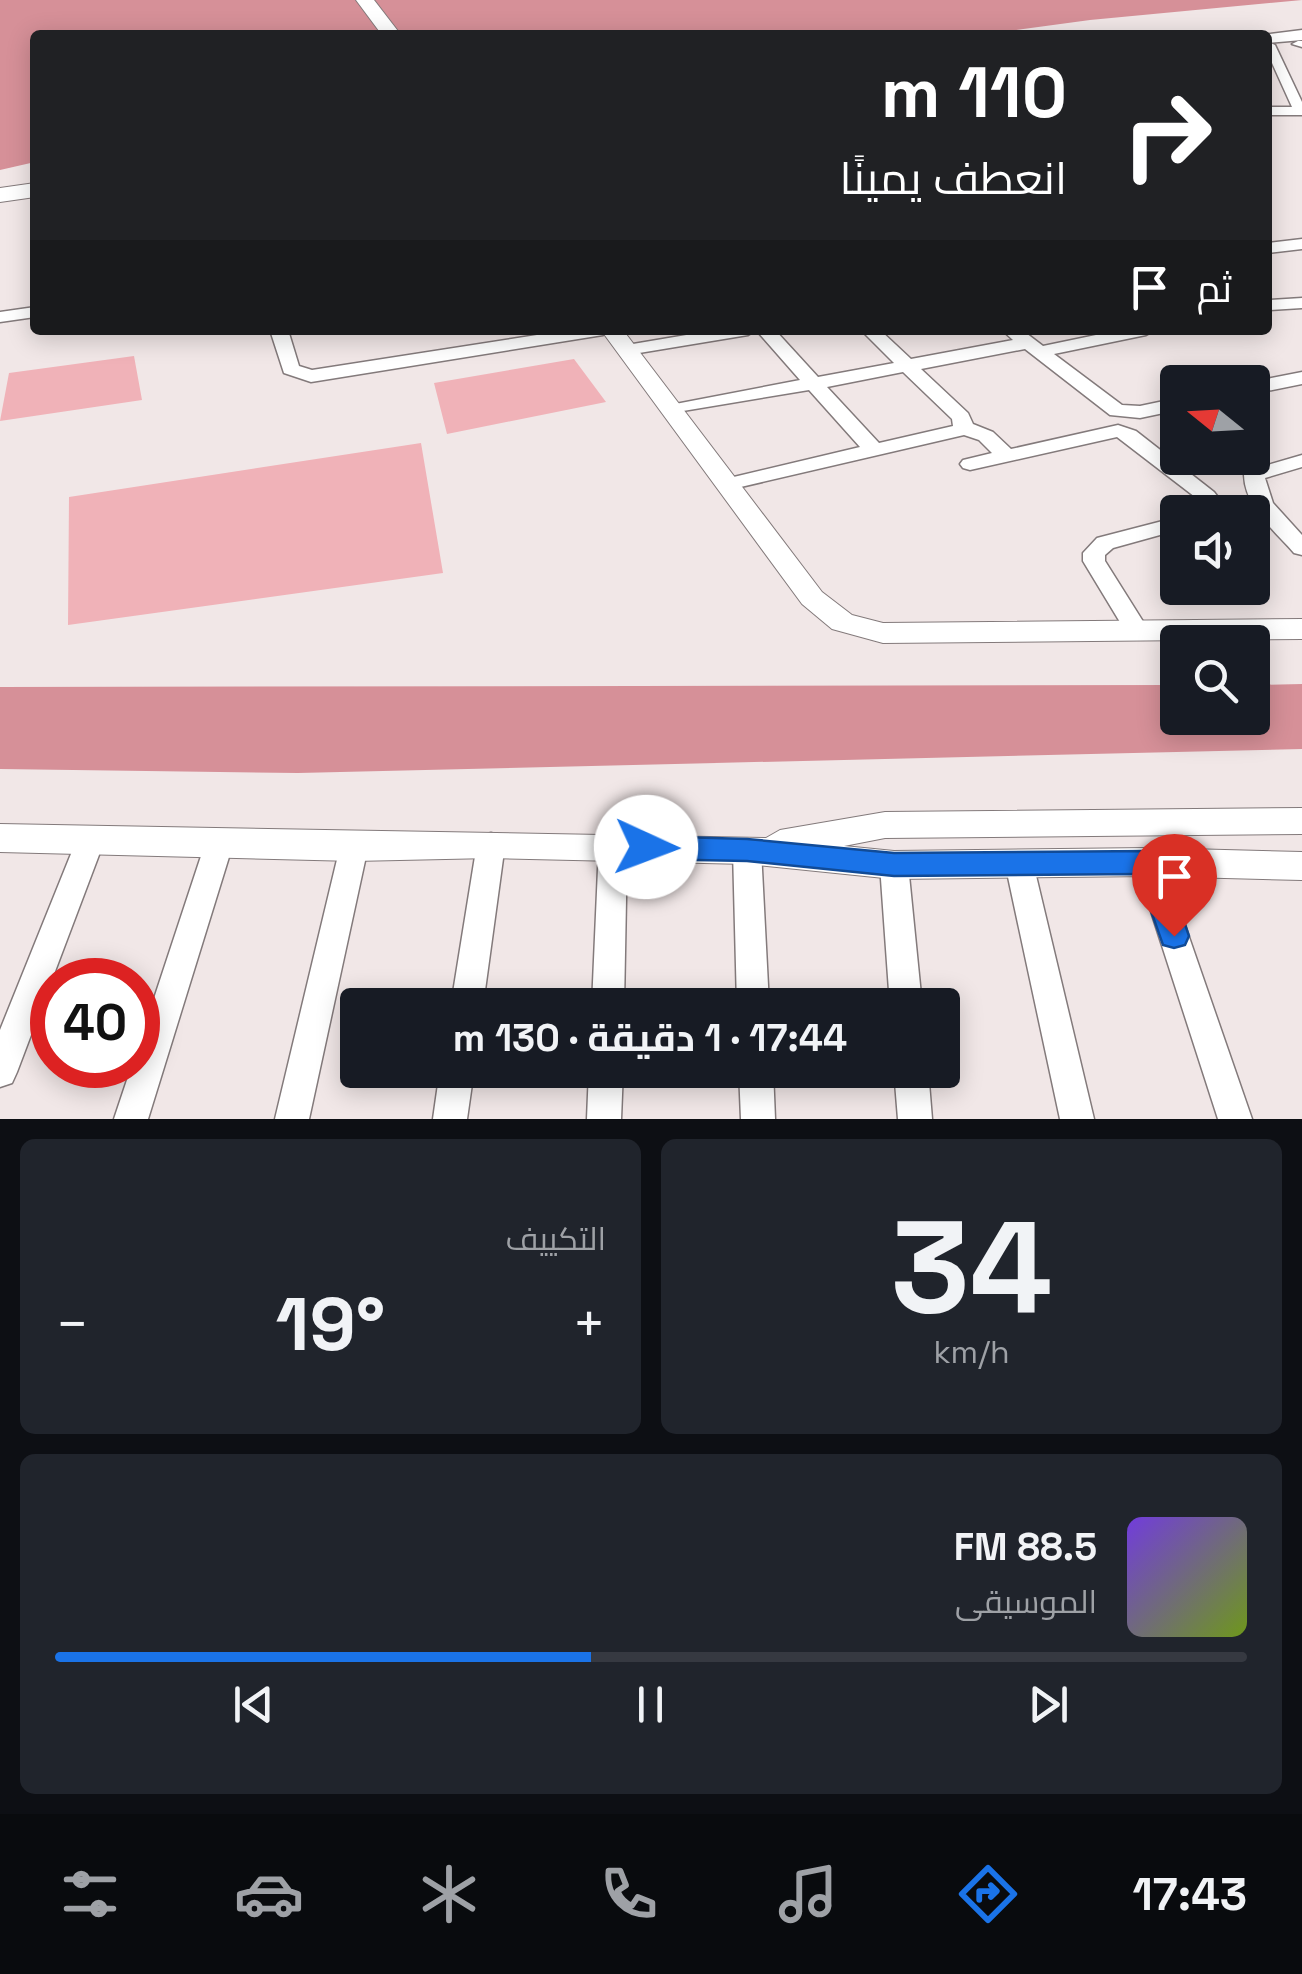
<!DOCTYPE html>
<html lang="ar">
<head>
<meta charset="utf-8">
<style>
	body { margin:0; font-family:"Space Grotesk",Cairo,sans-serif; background:#20242c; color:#f1f3f6; direction:rtl; height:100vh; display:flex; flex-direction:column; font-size:38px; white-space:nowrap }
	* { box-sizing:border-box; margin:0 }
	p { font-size:32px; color:#9ea1a6 }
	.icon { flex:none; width:55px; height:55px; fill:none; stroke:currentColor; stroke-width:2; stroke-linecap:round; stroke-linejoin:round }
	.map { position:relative; height:1119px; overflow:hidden; direction:ltr }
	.details { display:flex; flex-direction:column; gap:20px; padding:20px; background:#0d0f14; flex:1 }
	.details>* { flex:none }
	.guide { position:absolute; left:30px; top:30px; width:1242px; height:305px; border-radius:10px; box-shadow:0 5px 25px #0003; direction:rtl; background:#202124; color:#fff; overflow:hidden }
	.needle { width:65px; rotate:288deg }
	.tools { position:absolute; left:1160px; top:365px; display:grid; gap:20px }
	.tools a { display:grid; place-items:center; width:110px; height:110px; border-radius:10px; background:#171b24; box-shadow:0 5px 25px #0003; font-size:50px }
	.speed { position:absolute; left:30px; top:958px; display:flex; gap:20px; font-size:50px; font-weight:700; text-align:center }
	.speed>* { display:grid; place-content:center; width:130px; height:130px; border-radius:50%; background:#171b24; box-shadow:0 5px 25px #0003; line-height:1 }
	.speed .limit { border:15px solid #d22; background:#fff; color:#111 }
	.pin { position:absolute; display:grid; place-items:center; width:85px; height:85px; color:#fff; margin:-102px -42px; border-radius:50% 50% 50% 0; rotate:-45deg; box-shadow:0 0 10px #0007 }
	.pin .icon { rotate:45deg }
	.me { position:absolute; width:110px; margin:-55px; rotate:92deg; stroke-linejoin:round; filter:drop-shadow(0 0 8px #0008) }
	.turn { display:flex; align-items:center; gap:35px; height:210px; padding:0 40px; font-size:45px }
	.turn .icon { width:130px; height:130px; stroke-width:2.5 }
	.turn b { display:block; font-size:70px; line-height:85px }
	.then { display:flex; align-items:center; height:95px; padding:0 40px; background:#0003; gap:20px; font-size:38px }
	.big { font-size:75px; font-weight:700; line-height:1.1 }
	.details .card { flex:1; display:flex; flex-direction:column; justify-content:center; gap:15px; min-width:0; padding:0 35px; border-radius:15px; background:#20242c }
	.details .dial { align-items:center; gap:0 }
	.dial b { font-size:130px; line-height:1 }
	.song { display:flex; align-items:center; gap:30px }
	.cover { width:120px; height:120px; border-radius:15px; background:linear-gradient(135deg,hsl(260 70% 55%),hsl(80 70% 35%)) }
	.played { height:10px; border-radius:5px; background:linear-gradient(90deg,#1a73e8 45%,#363941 45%) }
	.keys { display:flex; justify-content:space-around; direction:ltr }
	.heat { display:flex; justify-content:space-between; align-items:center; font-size:55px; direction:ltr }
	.details .tiles { flex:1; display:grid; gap:20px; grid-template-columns:1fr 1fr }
	.card:last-child { grid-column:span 2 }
	.trip { position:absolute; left:340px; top:988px; width:620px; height:100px; border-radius:10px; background:#171b24; box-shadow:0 5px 25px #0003; font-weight:700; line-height:100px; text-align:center; direction:rtl }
	.tab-bar { display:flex; height:160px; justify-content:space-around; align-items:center; background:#090b0e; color:#9ea1a6 }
	.tab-bar .icon { width:70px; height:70px }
	.tab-bar .selected { color:#1a73e8 }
	.tab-bar b { font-size:45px; color:#f1f3f6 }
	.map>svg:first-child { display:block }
	.green { fill:#f0b2b8 }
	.water { fill:#d69098 }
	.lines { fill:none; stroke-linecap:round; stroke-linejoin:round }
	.minor-casing { stroke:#837a7b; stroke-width:3 }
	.tertiary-casing { stroke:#837a7b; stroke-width:2 }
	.secondary-casing { stroke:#837a7b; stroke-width:3 }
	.primary-casing { stroke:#837a7b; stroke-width:2 }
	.minor { fill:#fff; fill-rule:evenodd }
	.tertiary { fill:#fff; fill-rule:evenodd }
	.secondary { fill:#fff; fill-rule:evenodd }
	.primary { fill:#fff; fill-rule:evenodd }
	.route { fill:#1a73e8; stroke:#114b97; stroke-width:2.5 }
</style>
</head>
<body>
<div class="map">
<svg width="1302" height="1119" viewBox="0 0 1302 1119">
	<rect width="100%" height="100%" fill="#f1e7e7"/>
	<path class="green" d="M134 356 142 400 0 421 9 373Z
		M574 359 606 402 447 434 434 383Z
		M421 443 443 573 68 625 69 497Z"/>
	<path class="water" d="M0 0H1302L1090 20 978 35H35V162L0 170Z
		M1302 684V749L298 773 0 769V687L1177 685 1178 718H1252L1253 685Z"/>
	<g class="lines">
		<g class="minor-casing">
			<path id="minor" d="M1298 41H1302V47L1292 44Z
				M1268 42 1275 45 1302 102V115H1268V107H1292L1268 54Z
				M1302 239V249L1268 253V243Z
				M1302 298V308L1268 310V300Z
				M35 307V317L0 322V312Z
				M270 330H288L299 366 312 370 569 330H612L603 335 311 382 284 373Z
				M716 330H775L818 377 894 363 861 330H880L911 359 1013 340 1002 330H1022L1043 346 1120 330H1155L1146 335 1054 354 1122 405 1140 406 1178 398V410L1140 418 1110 415 1025 349 921 369 968 413 973 424 993 432 1011 449 1118 425 1136 431 1214 492 1224 505V512H1203L1199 500 1117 437 970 470 963 468 960 464 963 460 992 453 979 440 964 435 728 490 721 488 718 484 721 480 860 447 809 390 665 414 662 410 665 406 800 380 756 330 748 335 627 355 618 350 627 345ZM903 372 952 419 953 426 879 443 827 387Z
				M1302 372V384L1252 394 1251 382Z
				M1302 455V467L1265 478 1273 503 1302 535V555L1294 553C1274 530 1245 507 1244 475L1247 471Z
				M1178 517V530L1113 548 1105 555V561L1149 631 1137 639 1129 637 1083 561V553L1097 538Z
				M91 828 101 831 105 839 17 1072 12 1083 0 1087V1030L77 839 81 831Z
				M219 833 229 836 233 844 148 1119H114L132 1065H138V1047L205 844 209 836Z
				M491 833 501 836 505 844 483 1005H451L477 844 481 836Z
				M613 835 623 838 627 846 624 1005H592L599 846 603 838Z
				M354 836 364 839 368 847 309 1119H275L340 847 344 839Z
				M747 839 757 842 761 850 769 1005H737L733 850 737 842Z
				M1149 851 1159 854 1163 862 1252 1119H1218L1135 862 1139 854Z
				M1019 852 1029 855 1033 863 1094 1119H1060L1005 863 1009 855Z
				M894 853 904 857 908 865 922 1005H890L880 865 884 857Z
				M440 1070H474L467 1119H433Z
				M589 1070H623L621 1119H587Z
				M739 1070H773L775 1119H741Z
				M894 1070H928L932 1119H898Z"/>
		</g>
		<g class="tertiary-casing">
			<path id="tertiary" d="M601 330H623L822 592 852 615 883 623 1302 619V639L883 643 832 629 802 604Z
				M1302 808V834L885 838 844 846 894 851 1149 848 1302 852V880L1149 876 894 879 747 864 491 858 354 861 0 852V824L766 838 780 830 885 812Z"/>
		</g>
		<g class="secondary-casing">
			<path id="secondary" d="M1302 30V40L1268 43V35H1262Z"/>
		</g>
		<g class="primary-casing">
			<path id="primary" d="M356 0H374L401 35H382Z
				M35 183V197L0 202V188Z"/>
		</g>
		<use href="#minor" class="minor"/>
		<use href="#tertiary" class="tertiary"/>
		<use href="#secondary" class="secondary"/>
		<use href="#primary" class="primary"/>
	</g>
	<path class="route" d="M646 836 747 839 894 853 1149 851 1160 854 1164 862 1189 936 1185 945 1174 948 1163 945 1138 874 894 876 747 861 646 859 636 855 632 847 636 839Z"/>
</svg>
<div class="tools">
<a><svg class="needle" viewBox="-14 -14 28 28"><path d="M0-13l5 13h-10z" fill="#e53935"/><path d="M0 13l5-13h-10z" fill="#9ea1a6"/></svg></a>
<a><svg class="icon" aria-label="sound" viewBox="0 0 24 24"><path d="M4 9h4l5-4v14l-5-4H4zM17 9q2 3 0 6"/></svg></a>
<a><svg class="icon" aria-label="search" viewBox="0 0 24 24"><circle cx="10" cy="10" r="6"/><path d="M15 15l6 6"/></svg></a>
</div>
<div class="speed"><div class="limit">40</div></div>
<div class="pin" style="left:1174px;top:936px;background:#d93025"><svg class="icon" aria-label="arrive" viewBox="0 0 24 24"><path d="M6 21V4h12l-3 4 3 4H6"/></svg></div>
<svg class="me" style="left:646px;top:847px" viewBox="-20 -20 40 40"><circle r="19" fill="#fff"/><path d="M0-13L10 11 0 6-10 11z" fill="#1a73e8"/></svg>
<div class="trip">17:44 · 1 دقيقة · 130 m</div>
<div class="guide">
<div class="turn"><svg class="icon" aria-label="right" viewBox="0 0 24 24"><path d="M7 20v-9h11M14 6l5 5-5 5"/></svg><div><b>110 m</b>انعطف يمينًا</div></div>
<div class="then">ثم<svg class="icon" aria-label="arrive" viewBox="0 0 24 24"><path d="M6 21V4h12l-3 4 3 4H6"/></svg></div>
</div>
</div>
<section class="details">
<div class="tiles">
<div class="card dial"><b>34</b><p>km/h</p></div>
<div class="card"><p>التكييف</p>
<div class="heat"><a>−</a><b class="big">19°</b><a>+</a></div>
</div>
<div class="card">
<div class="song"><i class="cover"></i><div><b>88.5 FM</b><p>الموسيقى</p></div></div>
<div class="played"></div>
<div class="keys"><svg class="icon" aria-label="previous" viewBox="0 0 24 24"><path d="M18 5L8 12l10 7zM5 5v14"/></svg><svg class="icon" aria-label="pause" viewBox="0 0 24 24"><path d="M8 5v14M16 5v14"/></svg><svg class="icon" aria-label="next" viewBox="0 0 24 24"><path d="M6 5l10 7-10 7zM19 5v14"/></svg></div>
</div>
</div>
</section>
<nav class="tab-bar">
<b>17:43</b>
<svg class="icon selected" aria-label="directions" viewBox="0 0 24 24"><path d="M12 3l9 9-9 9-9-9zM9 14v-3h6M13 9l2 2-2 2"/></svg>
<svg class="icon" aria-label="music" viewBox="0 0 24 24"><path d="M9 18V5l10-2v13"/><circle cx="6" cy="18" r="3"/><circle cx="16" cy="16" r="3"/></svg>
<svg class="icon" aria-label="phone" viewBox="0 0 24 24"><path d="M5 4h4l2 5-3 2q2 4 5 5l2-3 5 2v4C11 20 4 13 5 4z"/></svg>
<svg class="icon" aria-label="climate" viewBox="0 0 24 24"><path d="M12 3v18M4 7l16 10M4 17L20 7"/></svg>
<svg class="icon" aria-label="car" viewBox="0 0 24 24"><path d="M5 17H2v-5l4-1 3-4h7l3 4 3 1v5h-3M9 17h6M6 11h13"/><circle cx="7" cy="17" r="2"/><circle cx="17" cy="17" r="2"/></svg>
<svg class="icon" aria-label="filters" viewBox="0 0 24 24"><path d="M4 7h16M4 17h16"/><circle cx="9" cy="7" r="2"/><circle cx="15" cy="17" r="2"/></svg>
</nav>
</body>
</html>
